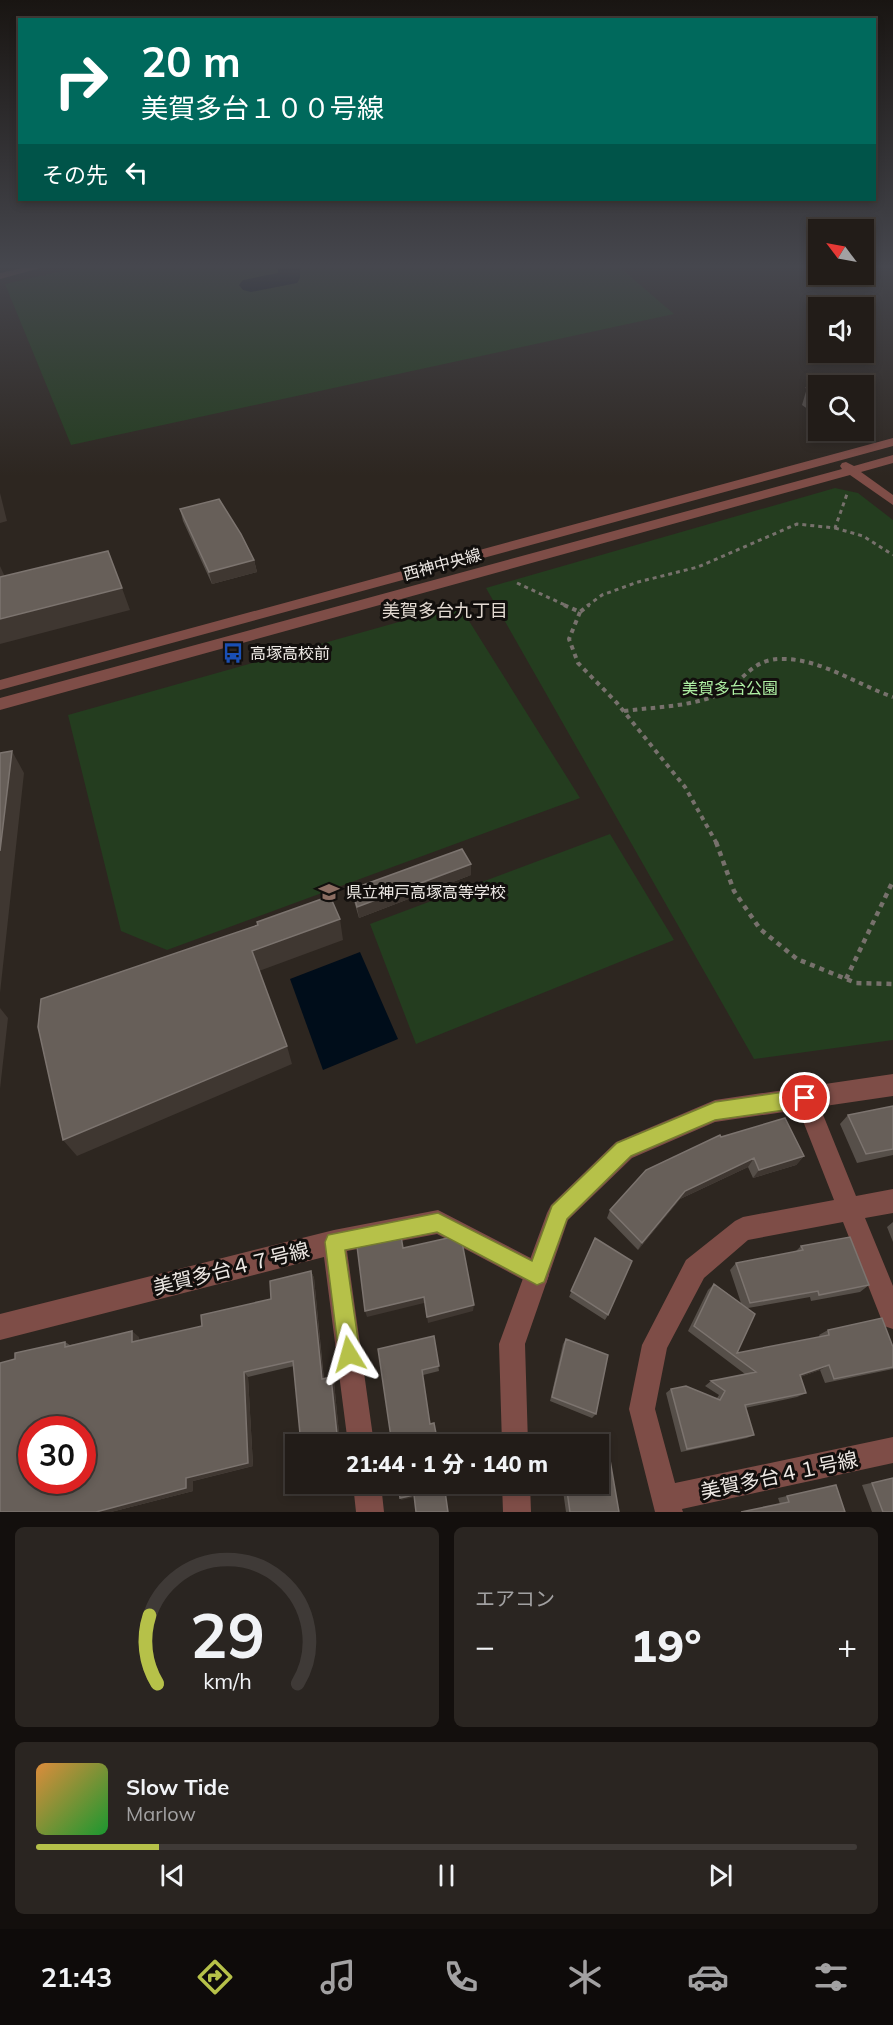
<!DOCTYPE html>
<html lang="ja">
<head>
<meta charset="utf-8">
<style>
	body { margin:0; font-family:Mulish,"Noto Sans JP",sans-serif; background:#2a2521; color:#f1f3f6; height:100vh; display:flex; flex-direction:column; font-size:22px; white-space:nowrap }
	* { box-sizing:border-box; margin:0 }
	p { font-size:20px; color:#a2a1a2 }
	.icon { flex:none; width:33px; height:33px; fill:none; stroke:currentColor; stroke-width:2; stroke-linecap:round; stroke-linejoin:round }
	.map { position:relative; height:1512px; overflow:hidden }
	.details { display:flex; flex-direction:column; gap:15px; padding:15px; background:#130f0d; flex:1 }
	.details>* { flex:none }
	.top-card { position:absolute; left:18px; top:18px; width:858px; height:183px; border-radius:0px; box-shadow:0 3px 9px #0003,0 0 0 2px #3f3a37; background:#00695c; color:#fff; overflow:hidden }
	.needle { width:39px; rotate:302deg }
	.tools { position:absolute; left:808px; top:219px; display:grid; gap:12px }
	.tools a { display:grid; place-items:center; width:66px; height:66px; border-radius:0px; background:#221c18; box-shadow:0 3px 9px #0003,0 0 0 2px #3f3a37; font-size:30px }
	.speed { position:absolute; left:18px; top:1416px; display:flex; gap:12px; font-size:30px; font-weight:700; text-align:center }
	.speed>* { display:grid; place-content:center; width:78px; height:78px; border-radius:50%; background:#221c18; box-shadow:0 3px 9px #0003,0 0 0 2px #3f3a37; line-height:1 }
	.speed .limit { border:9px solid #d22; background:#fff; color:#111 }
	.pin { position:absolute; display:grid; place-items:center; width:51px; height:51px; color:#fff; margin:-26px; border:3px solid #fff; border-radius:50%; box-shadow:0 2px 6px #0007 }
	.me { position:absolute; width:66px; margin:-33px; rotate:352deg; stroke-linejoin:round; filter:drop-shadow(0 0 4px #0008) }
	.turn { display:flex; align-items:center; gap:21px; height:126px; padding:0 24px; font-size:27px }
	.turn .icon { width:78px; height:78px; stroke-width:2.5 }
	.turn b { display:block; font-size:42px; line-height:51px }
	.then { display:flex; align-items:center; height:57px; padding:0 24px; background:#0003; gap:12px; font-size:22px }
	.big { font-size:45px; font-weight:800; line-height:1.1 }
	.details .card { flex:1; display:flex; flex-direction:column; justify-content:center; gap:9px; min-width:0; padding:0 21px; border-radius:9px; background:#2a2521 }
	.details .dial { align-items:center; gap:0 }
	.dial svg { height:156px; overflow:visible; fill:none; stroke:#3f3a37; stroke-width:7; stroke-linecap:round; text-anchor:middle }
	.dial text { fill:#f1f3f6; stroke:none }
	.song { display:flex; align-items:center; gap:18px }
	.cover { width:72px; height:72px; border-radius:9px; background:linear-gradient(135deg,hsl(30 70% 55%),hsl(130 70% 35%)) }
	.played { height:6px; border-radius:3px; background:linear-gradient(90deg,#b6c149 15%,#3f3a37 15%) }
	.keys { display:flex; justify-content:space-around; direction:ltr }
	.heat { display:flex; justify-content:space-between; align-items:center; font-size:33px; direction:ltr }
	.details .tiles { flex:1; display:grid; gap:15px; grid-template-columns:1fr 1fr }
	.card:last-child { grid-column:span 2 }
	.trip { position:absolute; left:285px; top:1434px; width:324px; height:60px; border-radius:0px; background:#221c18; box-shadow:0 3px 9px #0003,0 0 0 2px #3f3a37; font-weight:800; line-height:60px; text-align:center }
	.tab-bar { display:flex; height:96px; justify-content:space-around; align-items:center; background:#0e0b0a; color:#a2a1a2 }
	.tab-bar .icon { width:42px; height:42px }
	.tab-bar .active { color:#b6c149 }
	.tab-bar b { font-size:27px; color:#f1f3f6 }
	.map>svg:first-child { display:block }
	.green { fill:#243d1f }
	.water { fill:#000d1a }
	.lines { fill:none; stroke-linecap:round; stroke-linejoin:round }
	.river { fill:#000d1a; fill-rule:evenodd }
	.path-far2 { stroke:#77716c; stroke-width:3; stroke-dasharray:4 4; stroke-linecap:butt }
	.path-far1 { stroke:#77716c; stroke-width:4; stroke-dasharray:4.5 4.5; stroke-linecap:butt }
	.path { stroke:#77716c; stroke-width:4.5; stroke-dasharray:5 5; stroke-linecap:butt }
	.minor { fill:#7e4d47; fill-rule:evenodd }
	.tertiary { fill:#7e4d47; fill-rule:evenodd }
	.wall { fill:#564f49 }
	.shaded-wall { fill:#3f3731 }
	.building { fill:#675f59; stroke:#7c746f; stroke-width:1.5; fill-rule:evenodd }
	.route { fill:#b6c149; stroke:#767d2f; stroke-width:1.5 }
	.labels { text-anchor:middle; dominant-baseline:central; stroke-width:6; stroke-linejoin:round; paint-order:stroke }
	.street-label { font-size:16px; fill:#ede8e4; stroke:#120f0d }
	.poi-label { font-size:16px; fill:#ede8e4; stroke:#120f0d; text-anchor:start }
	.park-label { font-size:16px; fill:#aff1a4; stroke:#120f0d }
	.neighbourhood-label { font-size:18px; fill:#e4dbd3; stroke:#120f0d }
	.near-street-label { font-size:20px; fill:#ede8e4; stroke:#120f0d }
</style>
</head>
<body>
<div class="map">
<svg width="893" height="1512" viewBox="0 0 893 1512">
	<rect width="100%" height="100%" fill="#2d2620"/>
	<path class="green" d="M89 265H617L674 314 71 445 5 284Z
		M835 488 858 493 893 520V1040L754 1059 486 588Z
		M459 605 580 798 167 950 121 931 68 715Z
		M610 834 674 940 416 1044 370 924Z"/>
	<path class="water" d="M360 952 398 1039 323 1070 290 979Z"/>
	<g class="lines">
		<path class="river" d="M278 265H300V278L297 283 251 292 243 290 239 285 243 280 278 273Z"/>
		<path class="path-far2" d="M835 528 863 536 893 555
			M517 583 567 606
			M587 606 602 595 638 582 698 567 797 524 835 528 847 494"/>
		<path class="path-far1" d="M564 605 580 612 589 605
			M580 612 569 639 578 663 617 703 685 787 717 844
			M624 711C654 707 686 707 715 696 744 686 748 657 785 659 823 660 858 685 893 697"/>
		<path class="path" d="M716 842 734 891 760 929 797 959 856 983 893 984
			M846 979 893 881"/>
		<path class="minor" d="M805 1087 813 1090 856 1196 893 1189V1213L865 1218 893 1286V1329L884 1326 843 1222 748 1240 704 1278 667 1348 655 1409 675 1483 893 1437V1463L682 1509 683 1512H655L629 1409 642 1345 686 1260 735 1221 743 1217 834 1200 794 1098 797 1090Z
			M438 1210 546 1266 549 1275 546 1284 537 1287 437 1234 347 1251 374 1444H348L324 1257 0 1340V1314L334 1230Z
			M353 1484H381L384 1512H356Z"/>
		<path class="tertiary" d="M36 265H51L0 279V273Z
			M893 438V446L0 690V680Z
			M893 455V463L861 472 893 495V505L850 475 0 710V698L842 469 840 466 842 463 846 462 854 466Z
			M893 1074V1096L715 1122 632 1158 568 1220 525 1344 528 1444H502L499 1344 547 1213 551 1205 616 1142 715 1100Z
			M502 1484H530L531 1512H503Z"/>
	</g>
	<path class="wall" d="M819 386V417L802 405 807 388Z
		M180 509 254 560 257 572 212 584 183 521Z
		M471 875 359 918 354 901 352 889Z
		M893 1106V1155L857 1163 840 1124 848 1115Z
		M721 1137 804 1156 796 1165 753 1178 748 1167 680 1199 638 1250 607 1218 610 1210Z
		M893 1222V1242L887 1227Z
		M595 1238 608 1315 605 1320 569 1297Z
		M801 1246 869 1285 860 1292 811 1301 810 1297 748 1308 737 1353 820 1337 819 1335 828 1330 893 1347V1369L825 1383 820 1370 800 1377 806 1393 797 1397 745 1408 754 1435 747 1438 681 1452 666 1393 671 1389 717 1398 719 1395 705 1386 711 1381 745 1374 688 1331 708 1290 714 1284 741 1303 730 1270 736 1263 795 1252Z
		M311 1271 314 1278 324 1379 331 1377 334 1382 340 1444H301L294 1366 248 1377 253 1466 193 1481V1491L111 1512H0L15 1359 65 1342 70 1345 139 1337V1341L202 1326 271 1299Z
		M434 1336 439 1371 423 1375 392 1444Z
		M566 1339 596 1414 592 1418 550 1401 563 1344Z
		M893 1478V1512H872L862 1485Z
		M562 1484H598L619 1512H566Z
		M836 1485 845 1512 780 1504 778 1498Z"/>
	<path class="shaded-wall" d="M870 395 864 411V396Z
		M0 493 7 521 0 523Z
		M254 560 257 572 212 584 209 572Z
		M0 566 6 579 0 578Z
		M122 588 130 610 0 644V619Z
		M12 751 24 773 0 993V851Z
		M471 864V875L359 918 357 907Z
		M340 919 343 940 259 971 252 951Z
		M0 1008 8 1018 0 1089Z
		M287 1046 292 1064 77 1156 63 1140Z
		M804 1156 796 1165 753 1178 759 1170Z
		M754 1158 748 1167 680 1199 638 1250 642 1243 685 1191Z
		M311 1271 314 1278 324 1384 322 1379Z
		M424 1297V1303L367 1317 365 1311Z
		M474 1305 473 1311 428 1323 427 1317Z
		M132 1331 139 1337V1348L132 1342Z
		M829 1365 820 1370 792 1380 800 1375Z
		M244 1372 248 1377 253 1466 193 1481V1491L111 1512H96L186 1478Z
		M331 1377 334 1382 340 1444H337Z
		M414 1495 415 1497 401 1500 400 1498Z"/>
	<path class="building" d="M846 378 856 386H819V396L807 388Z
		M864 391 870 395 864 396Z
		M219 499 241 534 254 560 209 572 180 509Z
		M108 551 122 588 0 619V577Z
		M12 751 0 851V753Z
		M462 849 471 864 357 907 352 889Z
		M330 896 340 919 252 951 287 1046 63 1140 38 1027 41 999 258 925 257 922Z
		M893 1106V1149L866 1154 848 1115Z
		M785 1118 804 1156 759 1170 754 1158 685 1191 642 1243 610 1210 646 1170 720 1135 721 1137Z
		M401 1236 403 1248 452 1237 462 1242 474 1305 427 1317 424 1297 365 1311 357 1246Z
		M850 1237 869 1285 819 1295 818 1291 750 1303 736 1263 803 1250 801 1246Z
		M595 1238 632 1261 608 1315 571 1291Z
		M311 1271 322 1379 331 1377 338 1444H301L293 1361 244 1372 248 1463 186 1478V1488L96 1512H0V1363L15 1359V1353L65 1342V1347L132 1331V1342L202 1326 201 1315 271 1299 270 1281ZM32 1430H82V1480H32Z
		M714 1284 755 1314 737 1353 829 1335 828 1330 882 1318 893 1347V1367L834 1379 829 1365 800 1375 806 1393 745 1405 754 1435 687 1449 671 1389 686 1386 720 1400 725 1391 711 1381 756 1372 694 1326Z
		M434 1336 439 1366 422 1370 430 1424 434 1423 438 1444H392L378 1349Z
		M566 1339 608 1355 596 1414 552 1397Z
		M610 1460 619 1512H570L566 1484H598V1461Z
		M893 1478V1512H883L872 1483Z
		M398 1484H444L448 1512H416L414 1495 400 1498Z
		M836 1485 845 1512H741L789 1502 787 1496Z"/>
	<linearGradient id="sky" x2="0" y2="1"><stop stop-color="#191512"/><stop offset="0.56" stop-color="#46474e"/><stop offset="1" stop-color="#46474e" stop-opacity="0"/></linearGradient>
	<rect width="893" height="476" fill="url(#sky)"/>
	<path class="route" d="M805 1089 811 1091 814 1098 811 1104 805 1107 715 1120 631 1156 567 1219 544 1282 537 1285 437 1232 345 1250 360 1354 357 1362 349 1365 342 1362 339 1354 325 1242 328 1235 438 1213 532 1261 552 1206 617 1143 715 1102Z"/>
	<defs>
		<g id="bus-bare" transform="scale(1.62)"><path d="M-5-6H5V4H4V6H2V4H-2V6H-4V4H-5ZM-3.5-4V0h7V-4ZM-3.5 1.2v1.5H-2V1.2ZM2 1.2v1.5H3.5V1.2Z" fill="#1a4fb4" stroke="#120f0d" stroke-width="2.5" paint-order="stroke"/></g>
		<g id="school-bare" transform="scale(1.62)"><path d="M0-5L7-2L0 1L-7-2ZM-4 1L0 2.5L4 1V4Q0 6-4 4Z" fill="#8d6e63" stroke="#120f0d" stroke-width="2.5" paint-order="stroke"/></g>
	</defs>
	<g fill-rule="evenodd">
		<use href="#bus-bare" x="233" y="653"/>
		<use href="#school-bare" x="329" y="892"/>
	</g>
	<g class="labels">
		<g class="street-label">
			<text transform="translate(442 564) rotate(-15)">西神中央線</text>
		</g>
		<g class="poi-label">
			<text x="250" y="653">高塚高校前</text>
			<text x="346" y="892">県立神戸高塚高等学校</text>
		</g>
		<g class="park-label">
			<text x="730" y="688">美賀多台公園</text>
		</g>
		<g class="neighbourhood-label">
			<text x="445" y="610">美賀多台九丁目</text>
		</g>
		<g class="near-street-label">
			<text transform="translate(231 1268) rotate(-14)">美賀多台４７号線</text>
			<text transform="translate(779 1475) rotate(-12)">美賀多台４１号線</text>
		</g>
	</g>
</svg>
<div class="tools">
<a><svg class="needle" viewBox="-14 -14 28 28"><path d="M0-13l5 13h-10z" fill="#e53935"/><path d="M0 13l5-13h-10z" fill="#a2a1a2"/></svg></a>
<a><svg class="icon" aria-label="sound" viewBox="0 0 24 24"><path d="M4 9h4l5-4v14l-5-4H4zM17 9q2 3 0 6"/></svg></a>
<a><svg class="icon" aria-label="search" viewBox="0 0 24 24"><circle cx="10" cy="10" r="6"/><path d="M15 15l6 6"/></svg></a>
</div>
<div class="speed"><div class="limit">30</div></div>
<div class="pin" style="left:805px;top:1098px;background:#d93025"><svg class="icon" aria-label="arrive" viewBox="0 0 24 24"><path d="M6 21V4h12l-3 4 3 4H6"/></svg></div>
<svg class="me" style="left:349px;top:1354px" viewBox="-20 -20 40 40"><path d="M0-17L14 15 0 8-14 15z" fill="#b6c149" stroke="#fff" stroke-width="4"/></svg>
<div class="trip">21:44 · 1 分 · 140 m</div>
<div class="top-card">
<div class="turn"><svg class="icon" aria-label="right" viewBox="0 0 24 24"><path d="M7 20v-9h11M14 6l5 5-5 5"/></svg><div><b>20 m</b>美賀多台１００号線</div></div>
<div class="then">その先<svg class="icon" aria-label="left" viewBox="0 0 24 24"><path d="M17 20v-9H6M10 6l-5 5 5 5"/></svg></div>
</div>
</div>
<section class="details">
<div class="tiles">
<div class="card dial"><svg viewBox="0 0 100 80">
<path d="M14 69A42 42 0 1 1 86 69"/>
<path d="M14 69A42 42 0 0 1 10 34" stroke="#b6c149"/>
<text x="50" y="56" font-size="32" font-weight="700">29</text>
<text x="50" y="72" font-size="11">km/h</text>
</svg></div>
<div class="card"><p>エアコン</p>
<div class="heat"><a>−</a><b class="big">19°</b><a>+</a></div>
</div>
<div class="card">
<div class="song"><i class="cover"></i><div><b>Slow Tide</b><p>Marlow</p></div></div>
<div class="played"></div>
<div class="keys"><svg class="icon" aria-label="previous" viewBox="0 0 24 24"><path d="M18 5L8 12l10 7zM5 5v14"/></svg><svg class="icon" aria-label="pause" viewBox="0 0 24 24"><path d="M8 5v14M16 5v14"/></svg><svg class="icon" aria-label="next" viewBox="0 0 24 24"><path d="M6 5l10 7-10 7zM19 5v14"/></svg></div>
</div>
</div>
</section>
<nav class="tab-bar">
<b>21:43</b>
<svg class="icon active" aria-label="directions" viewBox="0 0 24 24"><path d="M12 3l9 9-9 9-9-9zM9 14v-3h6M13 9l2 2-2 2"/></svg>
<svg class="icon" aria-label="music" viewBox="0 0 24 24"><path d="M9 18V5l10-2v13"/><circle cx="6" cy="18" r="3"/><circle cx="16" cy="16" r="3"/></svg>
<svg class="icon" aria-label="phone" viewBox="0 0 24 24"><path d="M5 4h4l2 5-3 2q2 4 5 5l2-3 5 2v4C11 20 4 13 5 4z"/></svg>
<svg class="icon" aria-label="climate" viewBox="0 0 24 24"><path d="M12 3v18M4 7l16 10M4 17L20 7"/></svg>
<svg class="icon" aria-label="car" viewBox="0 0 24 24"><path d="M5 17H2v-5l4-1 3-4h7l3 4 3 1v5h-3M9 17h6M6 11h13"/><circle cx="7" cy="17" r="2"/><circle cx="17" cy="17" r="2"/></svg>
<svg class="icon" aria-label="filters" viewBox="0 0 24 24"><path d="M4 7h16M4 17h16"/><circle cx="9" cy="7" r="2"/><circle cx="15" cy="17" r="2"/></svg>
</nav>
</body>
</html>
